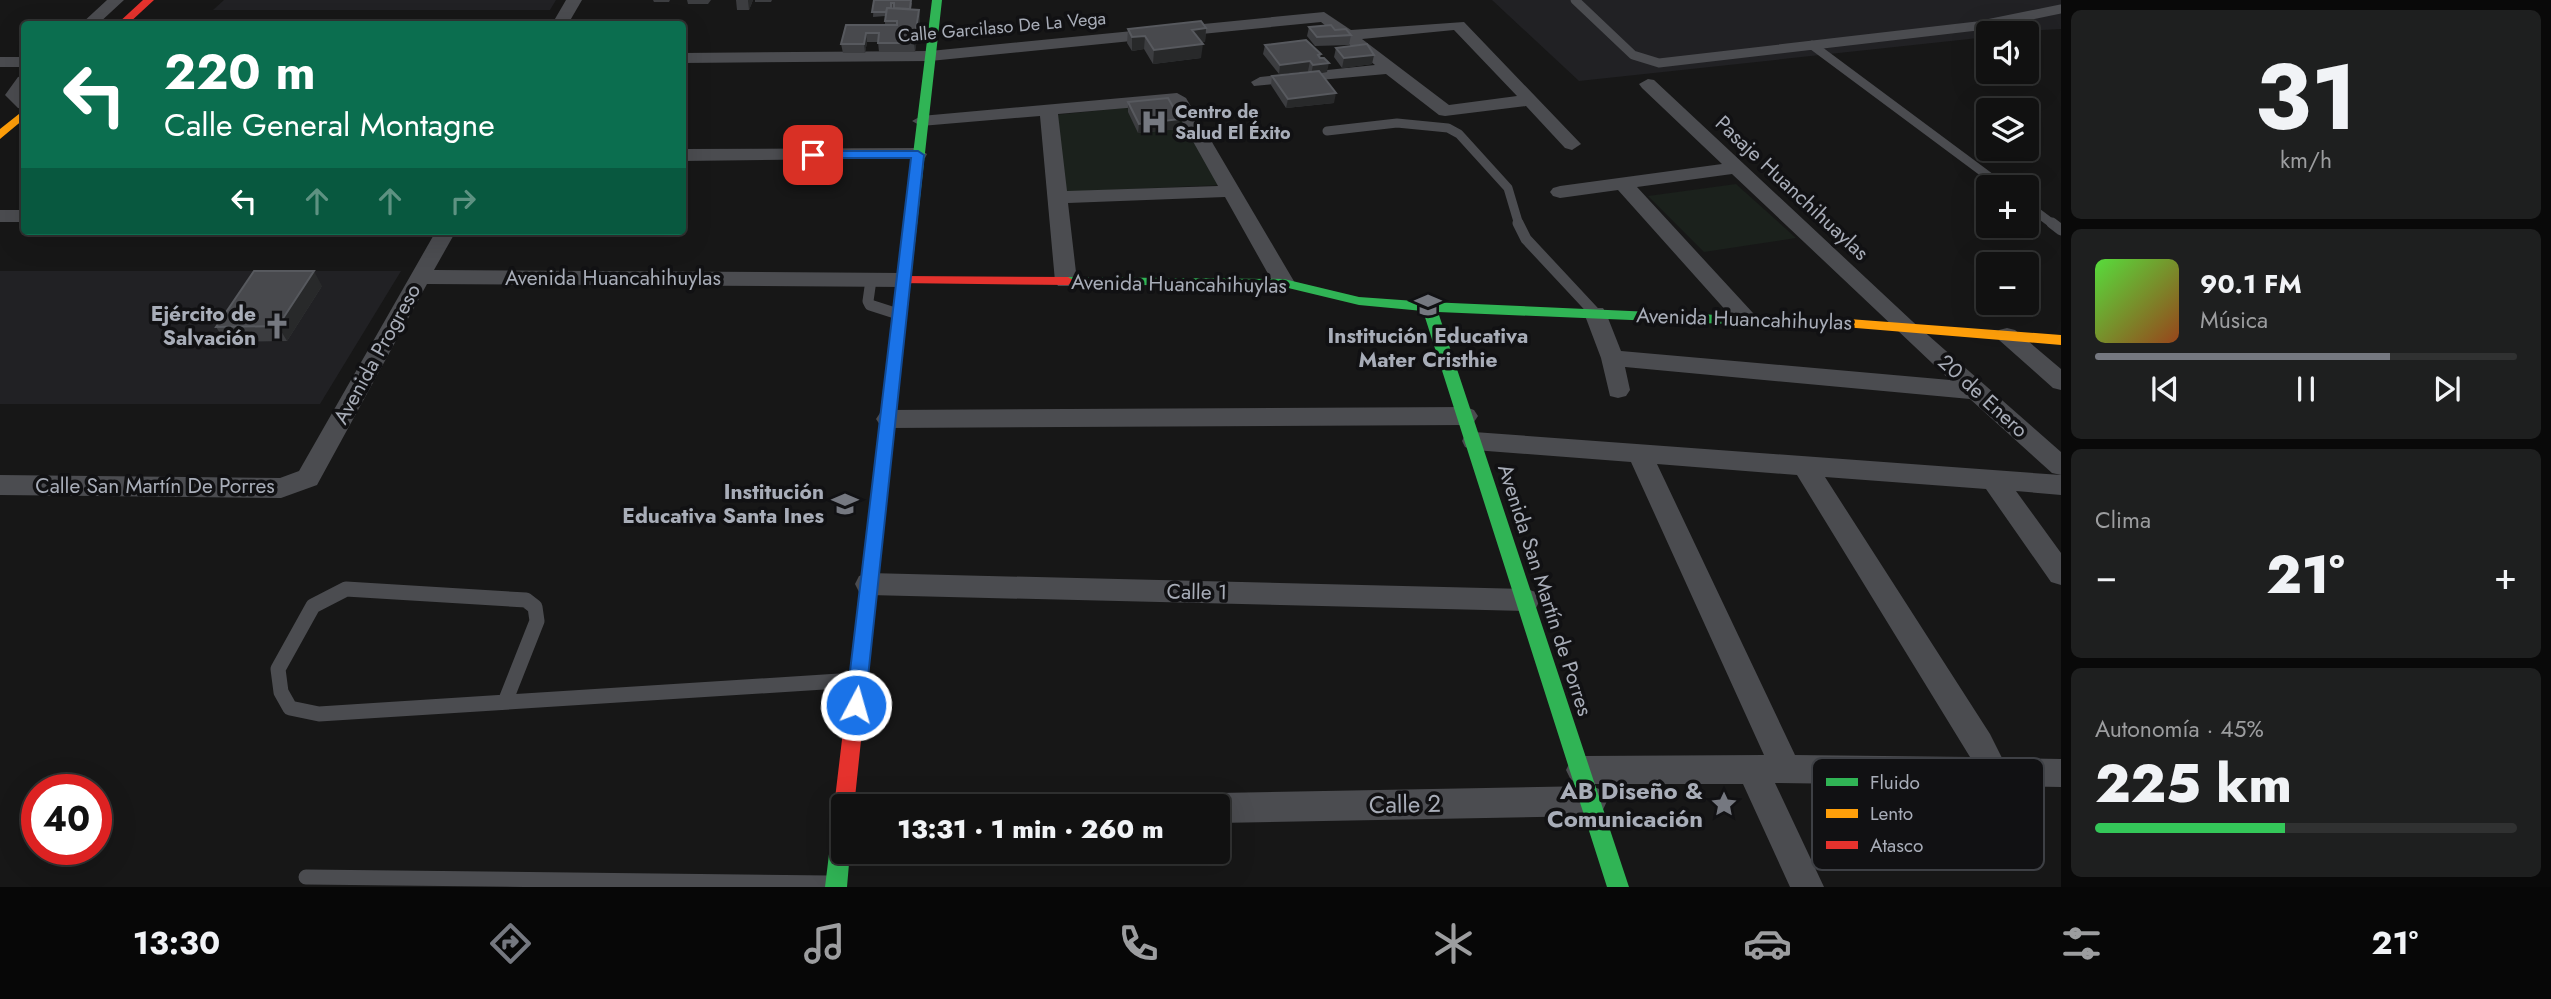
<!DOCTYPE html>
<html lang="es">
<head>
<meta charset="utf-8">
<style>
	body { margin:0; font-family:Jost,sans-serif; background:#1e1f1f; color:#f1f3f6; height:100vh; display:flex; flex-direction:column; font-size:26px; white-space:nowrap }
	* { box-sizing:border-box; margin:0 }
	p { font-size:23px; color:#9c9d9f }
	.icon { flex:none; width:38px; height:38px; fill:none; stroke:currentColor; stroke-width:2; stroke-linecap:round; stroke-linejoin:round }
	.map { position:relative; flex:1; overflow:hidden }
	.details { display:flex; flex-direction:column; gap:10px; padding:10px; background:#090909; width:490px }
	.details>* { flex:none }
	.hud { position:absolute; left:21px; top:21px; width:665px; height:214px; border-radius:7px; box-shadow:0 7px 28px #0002,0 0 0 2px #303131; background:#0b6e4f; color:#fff; overflow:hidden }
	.tools { position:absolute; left:1976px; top:21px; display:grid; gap:14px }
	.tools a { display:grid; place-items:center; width:63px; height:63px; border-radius:7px; background:#111; box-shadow:0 7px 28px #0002,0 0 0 2px #303131; font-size:35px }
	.speed { position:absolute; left:21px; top:774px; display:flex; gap:14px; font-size:35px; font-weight:700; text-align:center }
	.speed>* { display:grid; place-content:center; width:91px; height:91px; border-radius:50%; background:#111; box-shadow:0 7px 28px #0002,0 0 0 2px #303131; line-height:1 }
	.speed .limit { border:10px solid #d22; background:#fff; color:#111 }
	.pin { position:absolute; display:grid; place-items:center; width:60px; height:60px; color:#fff; margin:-30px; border-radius:14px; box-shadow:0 4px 10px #0006 }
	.me { position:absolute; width:77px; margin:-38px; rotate:6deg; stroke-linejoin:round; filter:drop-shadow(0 0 5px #0008) }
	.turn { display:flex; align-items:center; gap:24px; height:147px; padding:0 28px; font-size:32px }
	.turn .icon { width:91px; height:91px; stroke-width:2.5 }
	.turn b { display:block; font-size:49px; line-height:60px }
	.lanes { display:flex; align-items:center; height:66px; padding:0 28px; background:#0003; justify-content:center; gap:35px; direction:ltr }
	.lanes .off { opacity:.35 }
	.big { font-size:52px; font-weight:800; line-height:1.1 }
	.details .tile { flex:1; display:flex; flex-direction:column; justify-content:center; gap:10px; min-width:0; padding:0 24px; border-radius:10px; background:#1e1f1f }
	.details .dial { align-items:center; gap:0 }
	.dial b { font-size:91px; line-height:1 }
	.song { display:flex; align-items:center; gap:21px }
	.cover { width:84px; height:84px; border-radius:10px; background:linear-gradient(135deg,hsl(110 70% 55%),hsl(20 70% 35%)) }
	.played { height:7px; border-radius:4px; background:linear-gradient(90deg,#757880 70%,#303131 70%) }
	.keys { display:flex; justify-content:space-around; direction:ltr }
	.heat { display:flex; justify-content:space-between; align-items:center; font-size:38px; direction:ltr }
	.charge { height:10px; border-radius:5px; background:linear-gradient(90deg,#34c759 45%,#303131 0) }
	.trip { position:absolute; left:831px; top:794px; width:399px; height:70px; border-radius:7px; background:#111; box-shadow:0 7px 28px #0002,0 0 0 2px #303131; font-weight:800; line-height:70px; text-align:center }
	.menu { display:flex; height:112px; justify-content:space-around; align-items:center; background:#070707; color:#9c9d9f }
	.menu .icon { width:49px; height:49px }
	.menu .selected { color:#757880 }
	.menu b { font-size:32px; color:#f1f3f6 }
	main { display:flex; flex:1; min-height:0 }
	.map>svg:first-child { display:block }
	.built { fill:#212124 }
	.green { fill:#1b211c }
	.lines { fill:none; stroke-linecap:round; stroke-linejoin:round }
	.lane-far2 { stroke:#4b4c50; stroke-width:9 }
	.lane-far1 { stroke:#4b4c50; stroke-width:11 }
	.lane { stroke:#4b4c50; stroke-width:15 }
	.street { fill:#4b4c50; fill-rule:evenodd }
	.fast { fill:#30b455; fill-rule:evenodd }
	.slow { fill:#ff9f0a; fill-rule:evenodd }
	.jam { fill:#e5322d; fill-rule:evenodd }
	.wall { fill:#3c3d40 }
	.shaded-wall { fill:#28292a }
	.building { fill:#48494d; stroke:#57595e; stroke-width:2 }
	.route { fill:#1a73e8; stroke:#114b97; stroke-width:2 }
	.labels { text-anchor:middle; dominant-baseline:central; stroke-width:7; stroke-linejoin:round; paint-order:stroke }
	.far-street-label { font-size:18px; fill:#a8adb8; stroke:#111113 }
	.far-poi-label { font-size:18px; font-weight:bold; fill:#a8adb8; stroke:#111113; text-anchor:start }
	.street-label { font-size:21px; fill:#a8adb8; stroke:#111113 }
	.poi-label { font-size:21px; font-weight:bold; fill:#a8adb8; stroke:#111113; text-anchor:end }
	.near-poi-label { font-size:24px; font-weight:bold; fill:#a8adb8; stroke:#111113; text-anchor:end }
	.near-street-label { font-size:24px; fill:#a8adb8; stroke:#111113 }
	.key { fill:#111113; stroke:#3e4045; stroke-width:2 }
	.key-label { font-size:19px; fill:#a8adb8 }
</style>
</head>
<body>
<main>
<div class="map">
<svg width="2061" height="887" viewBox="0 0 2061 887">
	<rect width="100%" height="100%" fill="#171717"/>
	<path class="built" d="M224 0H556L550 10H213Z
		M1492 0H2061V29L1988 33V37L1579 81Z
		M0 271H401L320 404H0Z"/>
	<path class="green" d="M1172 103 1220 185 1063 192 1055 115Z
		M1736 184 1796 238 1704 252 1648 196Z"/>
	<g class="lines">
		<path class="lane-far2" d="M1575 0 1633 55 1659 63 1977 26 2061 9
			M1812 45 2003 187
			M1327 131 1397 123 1448 128 1459 134 1508 188 1519 225
			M2026 204 2054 225"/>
		<path class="lane-far1" d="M1518 223 1526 239 1595 313
			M2052 223 2061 230
			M871 280 868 301 870 305 898 314"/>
		<path class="lane" d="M505 702 537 621 535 607 526 600 346 589 313 606 278 669 281 692 290 708 319 714 855 680
			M306 877 829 883"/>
		<path class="street" d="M107 0H124L98 24H81Z
			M566 0H582L568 24H552Z
			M1324 12 1351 30 1464 22 1581 144 1572 150 1565 148 1526 106 1445 116 1439 115 1386 74 1254 86 1251 82 1260 77 1375 65 1321 22 930 61 682 63V53L930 51ZM1454 30 1517 96 1449 105 1362 39Z
			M0 57H24V67H0Z
			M24 76V109L18 108 5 95 18 77Z
			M1648 79 1654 80 1912 321 2061 452V475L2052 473 1970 399 1625 367 1630 390 1626 396 1618 398 1610 396 1601 358 1584 313 1587 308H1603L1606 313 1621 351 1950 380 1732 174 1637 187 1753 313 1756 318 1753 323 1745 325 1737 323 1618 190 1560 198 1553 196 1550 192 1553 188 1560 186 1722 164 1642 88 1639 84Z
			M1177 93 1186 98 1295 283 1292 288H1276L1225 197 1068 203 1077 281 1074 286H1058L1055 281 1040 116 921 126 912 121 921 116ZM1172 104 1218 186 1067 191 1058 114Z
			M918 148 927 154 925 158 682 161V149Z
			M0 210H24V222H0Z
			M436 231H456L434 270 903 273 910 275 914 280 910 285 903 287 427 284 317 485 281 498 0 495V475L280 478 299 471Z
			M2007 328 2015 330 2061 369V390L2053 388 1999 340 1996 335 1999 330Z
			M1466 407 1474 410 1478 416 1474 422 1466 425 888 428 880 425 876 419 880 413 888 410Z
			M1474 432 2061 475V495L2016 491 2061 553V585L2051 582 1986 489 1825 477 1990 734 2002 758 2061 759V787L1775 783 1824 887H1790L1743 784H1582L1571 780 1566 770 1571 760 1582 756 1764 755 1631 462 1474 450 1465 447 1462 441 1465 435ZM1657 464 1797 475 1970 757 1795 755Z
			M869 573 1526 589 1536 592 1540 600 1536 608 1526 611 869 595 859 592 855 584 859 576Z
			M1591 786 1602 790 1607 801 1602 812 1591 816 1218 823V807H1203L1207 797 1218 793Z"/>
		<path class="fast" d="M932 0H942L886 504 884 508H872L870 504Z
			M1068 277 1284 279 1359 297 1429 302 1854 321 1856 324 1849 329 1438 312 1629 887H1607L1423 311 1359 305 1284 287 1063 284 1061 281 1063 278Z
			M844 803 852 807H844V852H850L847 887H825L834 813 837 806Z"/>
		<path class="slow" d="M24 110V119L0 139V129Z
			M1849 319 2061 335V345L1844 327 1842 324Z"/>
		<path class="jam" d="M143 0H154L128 24H117Z
			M903 276 1068 277 1075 281 1068 285 898 283 896 280Z
			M878 498 884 500 886 504 854 807H844V817L837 814 834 807 870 504 872 500Z"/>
	</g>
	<path class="wall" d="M644 0H670L669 2H654L653 0Z
		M687 0H711L708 4H688Z
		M736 0H753L749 10H737Z
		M755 0H772L771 2H755Z
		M874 0 912 3 911 9 919 10 920 19 915 52H879L878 42H867L865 53H843L841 44 885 25V16L873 17Z
		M1309 27 1335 30 1351 35 1349 45 1315 46 1307 36Z
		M1206 28 1205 42H1201V58L1153 64 1144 49 1132 51 1127 43 1128 29Z
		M1265 45 1321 54 1320 58 1327 72 1321 73 1334 103 1286 108 1271 85 1272 76 1309 72 1308 71 1279 74 1263 54Z
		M1336 48 1372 64 1342 68 1334 57Z
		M1128 102 1179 129 1138 133 1128 112Z
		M322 286 287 341 226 342 216 327Z"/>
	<path class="shaded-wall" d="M748 0H753L749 10 748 1Z
		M919 10 920 19 915 52 914 43Z
		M1206 28 1205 42 1191 43 1192 30Z
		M866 33 867 42 865 53 864 44Z
		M1145 36 1144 49 1132 51V37Z
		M1203 44 1201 58 1153 64 1154 50Z
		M1374 55 1372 64 1342 68 1344 58Z
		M1310 61 1308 71 1279 74 1280 65Z
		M1329 63 1327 72 1311 75 1313 65Z
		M1336 93 1334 103 1286 108 1288 99Z
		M1180 119 1179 129 1138 133 1139 124Z
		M314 271 322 286 287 341 278 326Z"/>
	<path class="building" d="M874 0H911L910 9 894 8V3H891V8H887L886 12H872Z
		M887 8 919 10 914 43H878L879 33H866L864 44H841L846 25H897V21H885Z
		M1201 21 1206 28 1192 30 1203 44 1154 50 1145 36 1132 37 1128 29Z
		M1331 25 1335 30 1346 29 1351 35 1317 37 1309 27Z
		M1306 40 1321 54 1318 55 1320 58H1324L1329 63 1313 65 1310 61 1280 65 1265 45Z
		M1367 44 1374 55 1344 58 1336 48Z
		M1319 71 1336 93 1288 99 1272 76Z
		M1168 98 1180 119 1139 124 1128 102Z
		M254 271H314L278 326 216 327Z"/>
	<path class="route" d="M918 151 924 155 865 705 862 711 856 714 849 711 846 705 911 158H813L807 155 813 151Z"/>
	<defs>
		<g id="hospital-bare" transform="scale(2.1)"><path d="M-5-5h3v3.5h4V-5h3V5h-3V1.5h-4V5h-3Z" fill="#757880" stroke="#111113" stroke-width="2.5" paint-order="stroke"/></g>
		<g id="school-bare" transform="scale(2.1)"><path d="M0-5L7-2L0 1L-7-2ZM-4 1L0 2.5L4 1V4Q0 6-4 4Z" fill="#757880" stroke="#111113" stroke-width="2.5" paint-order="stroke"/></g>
		<g id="church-bare" transform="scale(2.1)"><path d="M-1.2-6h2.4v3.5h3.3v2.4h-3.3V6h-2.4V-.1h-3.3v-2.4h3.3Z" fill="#757880" stroke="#111113" stroke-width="2.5" paint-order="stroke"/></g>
		<g id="sight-bare" transform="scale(2.1)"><path d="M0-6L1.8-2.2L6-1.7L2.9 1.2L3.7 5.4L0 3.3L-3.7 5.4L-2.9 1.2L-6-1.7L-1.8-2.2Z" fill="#757880" stroke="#111113" stroke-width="2.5" paint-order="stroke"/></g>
	</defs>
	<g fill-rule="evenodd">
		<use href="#hospital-bare" x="1154" y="122"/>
		<use href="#school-bare" x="1428" y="305"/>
		<use href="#church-bare" x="277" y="326"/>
		<use href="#school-bare" x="845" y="504"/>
		<use href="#sight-bare" x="1724" y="804"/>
	</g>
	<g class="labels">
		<g class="far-street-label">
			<text transform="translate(1002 27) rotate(-5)">Calle Garcilaso De La Vega</text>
		</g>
		<g class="far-poi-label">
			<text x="1175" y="112">Centro de<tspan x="1175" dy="21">Salud El Éxito</tspan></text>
		</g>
		<g class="street-label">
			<text transform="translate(1792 188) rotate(43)">Pasaje Huanchihuaylas</text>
			<text x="613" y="278">Avenida Huancahihuylas</text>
			<text transform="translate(1179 284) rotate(1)">Avenida Huancahihuylas</text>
			<text transform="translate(1744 319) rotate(2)">Avenida Huancahihuylas</text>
			<text transform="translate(377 354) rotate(-61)">Avenida Progreso</text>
			<text transform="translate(1983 396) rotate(42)">20 de Enero</text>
			<text x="155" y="486">Calle San Martín De Porres</text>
			<text transform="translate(1545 590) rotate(72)">Avenida San Martín de Porres</text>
			<text transform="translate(1197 592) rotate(1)">Calle 1</text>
		</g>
		<g class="poi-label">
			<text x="256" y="314">Ejército de<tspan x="256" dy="24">Salvación</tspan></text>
			<text x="1428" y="336" text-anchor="middle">Institución Educativa<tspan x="1428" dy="24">Mater Cristhie</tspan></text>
			<text x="824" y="492">Institución<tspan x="824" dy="24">Educativa Santa Ines</tspan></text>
		</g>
		<g class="near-poi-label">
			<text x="1703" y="790">AB Diseño &amp;<tspan x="1703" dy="28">Comunicación</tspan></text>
		</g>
		<g class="near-street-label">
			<text transform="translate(1405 804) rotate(-1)">Calle 2</text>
		</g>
	</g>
	<rect x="1812" y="758" width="232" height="112" rx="10" class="key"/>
	<rect x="1826" y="778" width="32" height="8" fill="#30b455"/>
	<rect x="1826" y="809" width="32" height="9" fill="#ff9f0a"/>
	<rect x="1826" y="841" width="32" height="8" fill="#e5322d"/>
	<g class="key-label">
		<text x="1870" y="789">Fluido</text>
		<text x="1870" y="820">Lento</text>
		<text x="1870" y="852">Atasco</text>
	</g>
</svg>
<div class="tools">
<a><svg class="icon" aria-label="sound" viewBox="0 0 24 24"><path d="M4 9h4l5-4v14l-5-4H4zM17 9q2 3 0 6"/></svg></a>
<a><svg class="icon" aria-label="layers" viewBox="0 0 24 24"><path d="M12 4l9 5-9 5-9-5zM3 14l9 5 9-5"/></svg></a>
<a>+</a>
<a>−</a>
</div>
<div class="speed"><div class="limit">40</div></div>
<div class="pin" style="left:813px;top:155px;background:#d93025"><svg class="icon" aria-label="arrive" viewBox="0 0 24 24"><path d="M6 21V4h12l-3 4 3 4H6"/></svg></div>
<svg class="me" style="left:856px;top:705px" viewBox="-20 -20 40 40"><circle r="17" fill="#1a73e8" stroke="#fff" stroke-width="3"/><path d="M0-11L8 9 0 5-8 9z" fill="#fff"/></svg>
<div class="trip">13:31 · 1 min · 260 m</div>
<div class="hud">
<div class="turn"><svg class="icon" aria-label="left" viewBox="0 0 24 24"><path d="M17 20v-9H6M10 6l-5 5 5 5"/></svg><div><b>220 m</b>Calle General Montagne</div></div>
<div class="lanes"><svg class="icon" aria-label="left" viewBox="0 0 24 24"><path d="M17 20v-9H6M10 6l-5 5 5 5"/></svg><svg class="icon off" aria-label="ahead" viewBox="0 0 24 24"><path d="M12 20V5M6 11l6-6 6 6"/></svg><svg class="icon off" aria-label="ahead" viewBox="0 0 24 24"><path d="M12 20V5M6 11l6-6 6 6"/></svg><svg class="icon off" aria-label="right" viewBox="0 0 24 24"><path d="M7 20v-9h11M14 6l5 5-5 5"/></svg></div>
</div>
</div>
<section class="details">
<div class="tile dial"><b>31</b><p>km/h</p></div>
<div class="tile">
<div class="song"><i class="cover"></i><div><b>90.1 FM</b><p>Música</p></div></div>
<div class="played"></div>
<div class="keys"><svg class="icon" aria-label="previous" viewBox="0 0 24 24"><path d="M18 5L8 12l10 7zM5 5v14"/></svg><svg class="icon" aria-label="pause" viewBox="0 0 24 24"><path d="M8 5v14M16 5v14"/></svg><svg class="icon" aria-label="next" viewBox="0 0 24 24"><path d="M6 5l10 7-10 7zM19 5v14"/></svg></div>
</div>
<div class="tile"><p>Clima</p>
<div class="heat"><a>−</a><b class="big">21°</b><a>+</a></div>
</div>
<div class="tile"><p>Autonomía · 45%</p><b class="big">225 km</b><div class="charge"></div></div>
</section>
</main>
<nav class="menu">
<b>13:30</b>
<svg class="icon selected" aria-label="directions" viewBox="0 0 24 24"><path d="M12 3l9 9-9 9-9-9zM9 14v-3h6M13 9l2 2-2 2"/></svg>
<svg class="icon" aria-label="music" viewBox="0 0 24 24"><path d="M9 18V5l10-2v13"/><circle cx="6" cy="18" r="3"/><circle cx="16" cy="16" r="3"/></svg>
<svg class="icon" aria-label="phone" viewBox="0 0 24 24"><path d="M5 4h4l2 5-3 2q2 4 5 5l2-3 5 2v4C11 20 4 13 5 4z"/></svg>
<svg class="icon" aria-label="climate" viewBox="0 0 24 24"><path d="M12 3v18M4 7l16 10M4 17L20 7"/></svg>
<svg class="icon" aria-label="car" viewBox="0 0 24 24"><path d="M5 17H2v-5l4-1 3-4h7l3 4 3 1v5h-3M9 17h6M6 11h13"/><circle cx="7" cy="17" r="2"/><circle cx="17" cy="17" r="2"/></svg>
<svg class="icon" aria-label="filters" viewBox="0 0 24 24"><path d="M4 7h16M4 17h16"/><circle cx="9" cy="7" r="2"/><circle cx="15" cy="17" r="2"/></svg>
<b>21°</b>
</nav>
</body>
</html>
